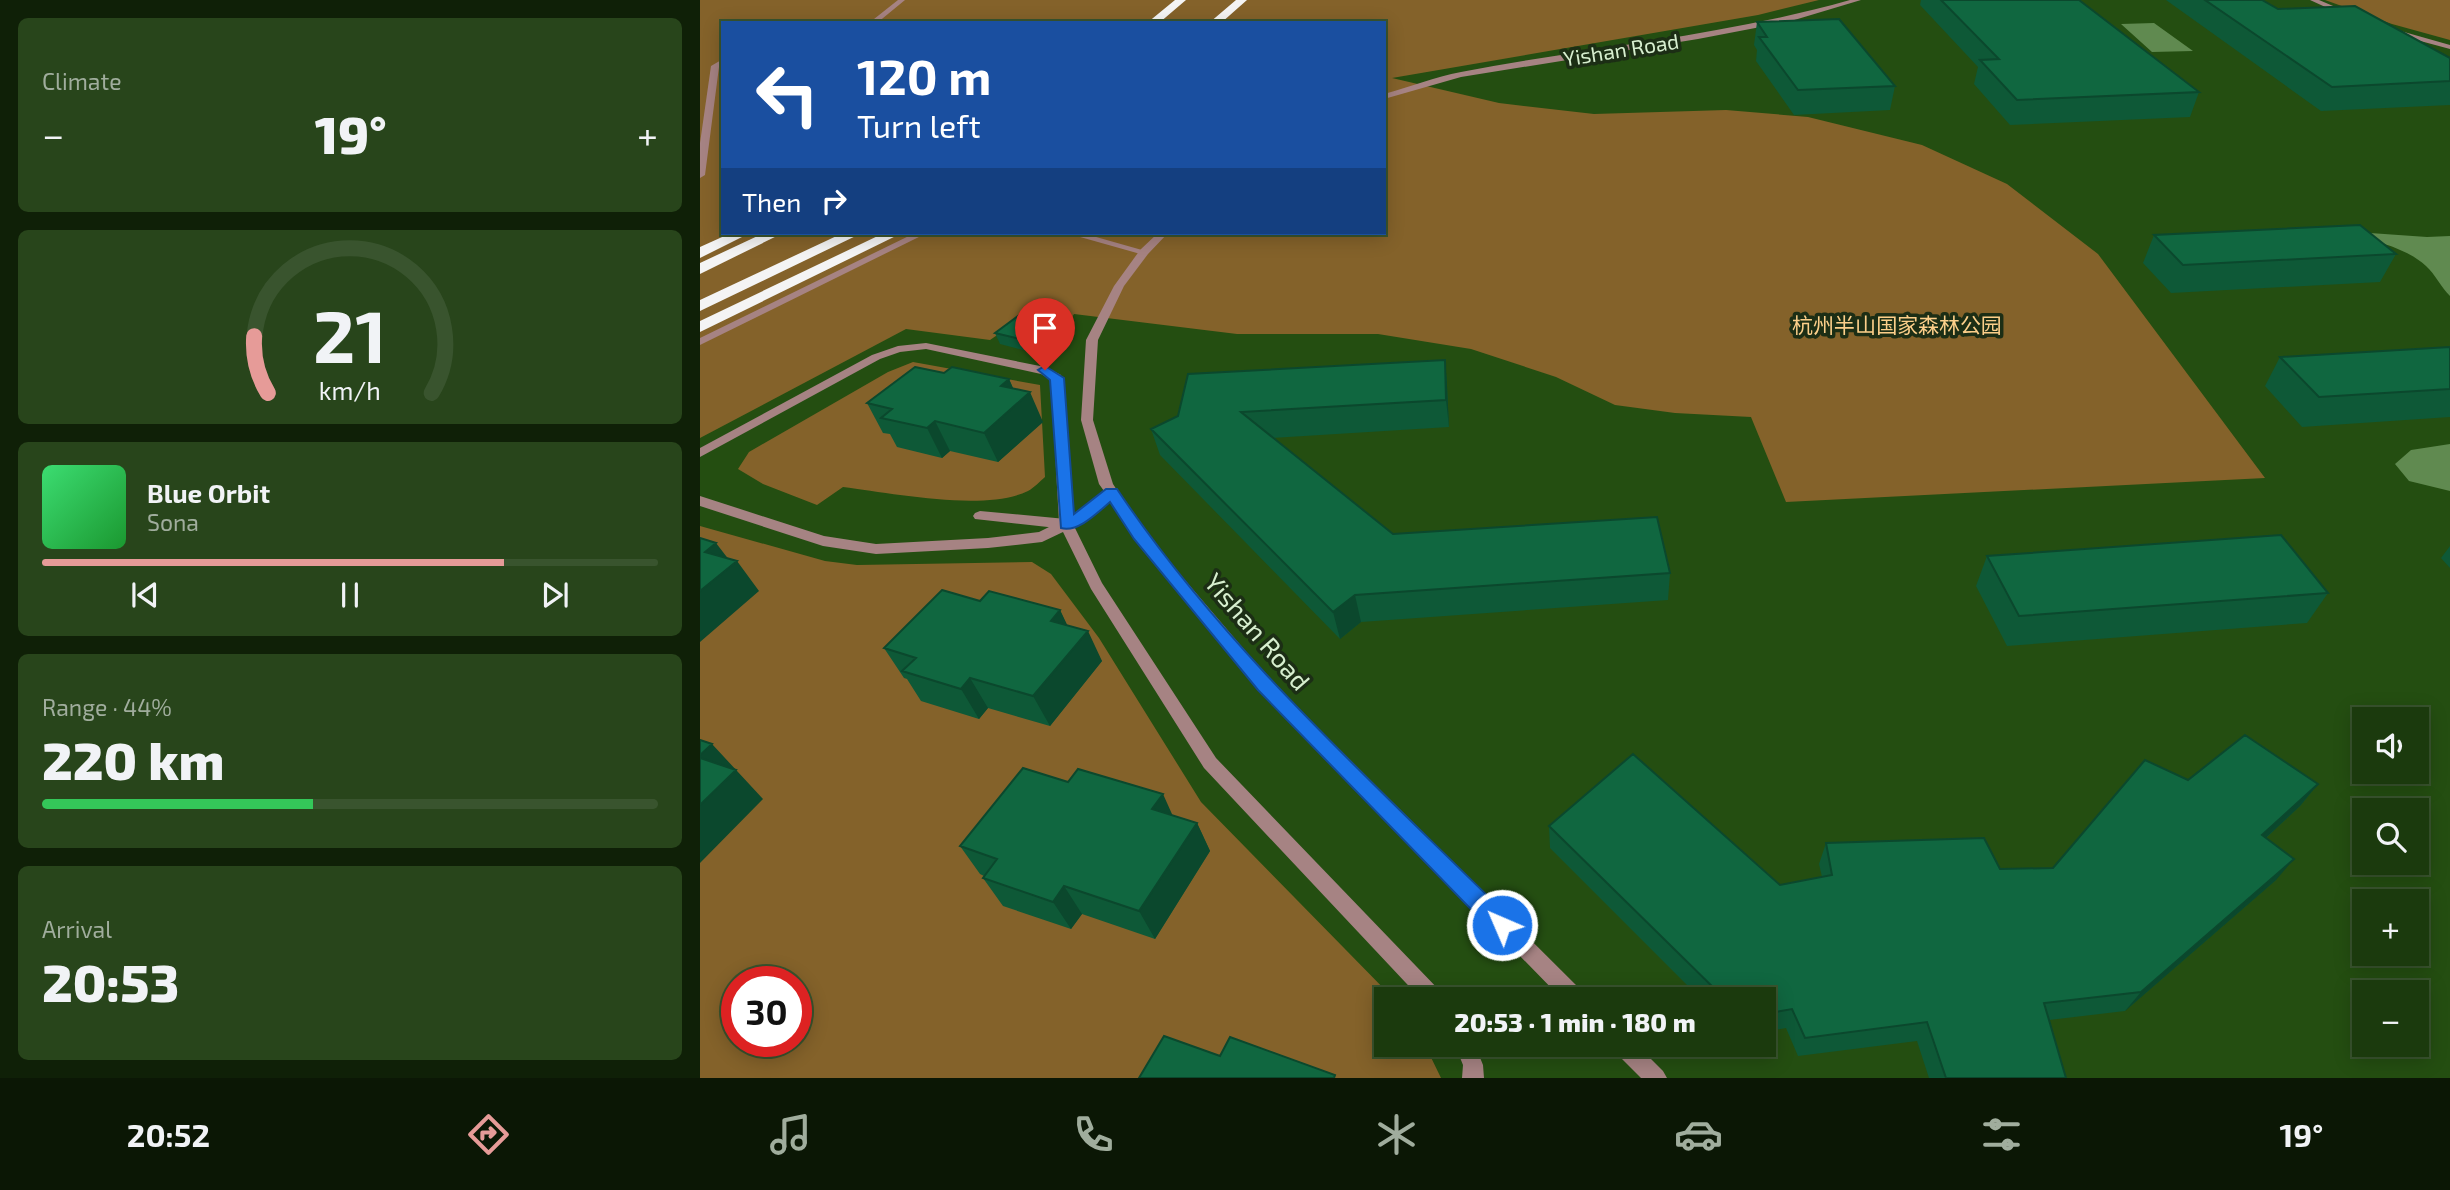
<!DOCTYPE html>
<html lang="en">
<head>
<meta charset="utf-8">
<style>
	body { margin:0; font-family:"Exo 2","Noto Sans SC",sans-serif; background:#28451b; color:#f1f3f6; height:100vh; display:flex; flex-direction:column; font-size:26px; white-space:nowrap }
	* { box-sizing:border-box; margin:0 }
	p { font-size:23px; color:#a0ad9d }
	.icon { flex:none; width:38px; height:38px; fill:none; stroke:currentColor; stroke-width:2; stroke-linecap:round; stroke-linejoin:round }
	.map { position:relative; flex:1; overflow:hidden }
	.drawer { display:flex; flex-direction:column; gap:18px; padding:18px; background:#0f2007; width:700px }
	.drawer>* { flex:none }
	.hud { position:absolute; left:21px; top:21px; width:665px; height:214px; border-radius:0px; box-shadow:0 4px 18px #0003,0 0 0 2px #39542e; background:#1a4fa0; color:#fff; overflow:hidden }
	.fabs { position:absolute; left:1652px; top:707px; display:grid; gap:14px }
	.fabs a { display:grid; place-items:center; width:77px; height:77px; border-radius:0px; background:#1b3a0d; box-shadow:0 4px 18px #0003,0 0 0 2px #39542e; font-size:35px }
	.speed { position:absolute; left:21px; top:966px; display:flex; gap:14px; font-size:35px; font-weight:700; text-align:center }
	.speed>* { display:grid; place-content:center; width:91px; height:91px; border-radius:50%; background:#1b3a0d; box-shadow:0 4px 18px #0003,0 0 0 2px #39542e; line-height:1 }
	.speed .limit { border:10px solid #d22; background:#fff; color:#111 }
	.pin { position:absolute; display:grid; place-items:center; width:60px; height:60px; color:#fff; margin:-72px -30px; border-radius:50% 50% 50% 0; rotate:-45deg; box-shadow:0 0 7px #0007 }
	.pin .icon { rotate:45deg }
	.me { position:absolute; width:77px; margin:-38px; rotate:315deg; stroke-linejoin:round; filter:drop-shadow(0 0 5px #0008) }
	.turn { display:flex; align-items:center; gap:24px; height:147px; padding:0 21px; font-size:32px }
	.turn .icon { width:91px; height:91px; stroke-width:2.5 }
	.turn b { display:block; font-size:49px; line-height:60px }
	.then { display:flex; align-items:center; height:66px; padding:0 21px; background:#0003; gap:14px; font-size:26px }
	.big { font-size:52px; font-weight:800; line-height:1.1 }
	.drawer .widget { flex:1; display:flex; flex-direction:column; justify-content:center; gap:10px; min-width:0; padding:0 24px; border-radius:10px; background:#28451b }
	.drawer .dial { align-items:center; gap:0 }
	.dial svg { height:182px; overflow:visible; fill:none; stroke:#39542e; stroke-width:7; stroke-linecap:round; text-anchor:middle }
	.dial text { fill:#f1f3f6; stroke:none }
	.song { display:flex; align-items:center; gap:21px }
	.cover { width:84px; height:84px; border-radius:10px; background:linear-gradient(135deg,hsl(140 70% 55%),hsl(130 70% 35%)) }
	.played { height:7px; border-radius:4px; background:linear-gradient(90deg,#e69b98 75%,#39542e 75%) }
	.keys { display:flex; justify-content:space-around; direction:ltr }
	.heat { display:flex; justify-content:space-between; align-items:center; font-size:38px; direction:ltr }
	.charge { height:10px; border-radius:5px; background:linear-gradient(90deg,#34c759 44%,#39542e 0) }
	.trip { position:absolute; left:674px; top:987px; width:402px; height:70px; border-radius:0px; background:#1b3a0d; box-shadow:0 4px 18px #0003,0 0 0 2px #39542e; font-weight:800; line-height:70px; text-align:center }
	.menu { display:flex; height:112px; justify-content:space-around; align-items:center; background:#0b1705; color:#a0ad9d }
	.menu .icon { width:49px; height:49px }
	.menu .on { color:#e69b98 }
	.menu b { font-size:32px; color:#f1f3f6 }
	main { display:flex; flex:1; min-height:0 }
	.map>svg:first-child { display:block }
	.green { fill:#84622a; fill-rule:evenodd }
	.water { fill:#608a50 }
	.lines { fill:none; stroke-linecap:round; stroke-linejoin:round }
	.lane { fill:#a68383; fill-rule:evenodd }
	.street { fill:#a68383; fill-rule:evenodd }
	.highway { fill:#f4f4f4; fill-rule:evenodd }
	.wall { fill:#0e5937 }
	.shaded-wall { fill:#0b482d }
	.building { fill:#106740; stroke:#0b482d; stroke-width:2 }
	.route { fill:#1a73e8; stroke:#114b97; stroke-width:2 }
	.labels { text-anchor:middle; dominant-baseline:central; stroke-width:7; stroke-linejoin:round; paint-order:stroke }
	.far-street-label { font-size:21px; fill:#d7efcf; stroke:#1c2e15 }
	.far-park-label { font-size:21px; fill:#fccf8a; stroke:#1c2e15 }
	.street-label { font-size:26px; fill:#d7efcf; stroke:#1c2e15 }
</style>
</head>
<body>
<main>
<section class="drawer">
<div class="widget"><p>Climate</p>
<div class="heat"><a>−</a><b class="big">19°</b><a>+</a></div>
</div>
<div class="widget dial"><svg viewBox="0 0 100 80">
<path d="M14 69A42 42 0 1 1 86 69"/>
<path d="M14 69A42 42 0 0 1 8 44" stroke="#e69b98"/>
<text x="50" y="56" font-size="32" font-weight="700">21</text>
<text x="50" y="72" font-size="11">km/h</text>
</svg></div>
<div class="widget">
<div class="song"><i class="cover"></i><div><b>Blue Orbit</b><p>Sona</p></div></div>
<div class="played"></div>
<div class="keys"><svg class="icon" aria-label="previous" viewBox="0 0 24 24"><path d="M18 5L8 12l10 7zM5 5v14"/></svg><svg class="icon" aria-label="pause" viewBox="0 0 24 24"><path d="M8 5v14M16 5v14"/></svg><svg class="icon" aria-label="next" viewBox="0 0 24 24"><path d="M6 5l10 7-10 7zM19 5v14"/></svg></div>
</div>
<div class="widget"><p>Range · 44%</p><b class="big">220 km</b><div class="charge"></div></div>
<div class="widget"><p>Arrival</p><b class="big">20:53</b></div>
</section>
<div class="map">
<svg width="1750" height="1078" viewBox="0 0 1750 1078">
	<rect width="100%" height="100%" fill="#244e11"/>
	<path class="green" d="M0 0H1119L1058 15 692 78 799 103 894 114 1026 110 1108 117 1222 145 1307 184 1398 254 1565 478 1086 502 1051 417 975 413 915 405 856 377 771 349 678 334H537L374 314 368 324 328 314 290 340 206 329 0 438ZM23 23H684V233H23Z
		M1625 0H1750V40L1692 24Z
		M213 362 340 385 345 477C340 481 334 488 328 491 285 512 191 493 143 487L117 505 63 484 38 469 49 452 188 372Z
		M0 526 125 561 157 565 332 562 351 574 399 638 501 802 694 999H686V1045H725L741 1078H0ZM37 982H96V1041H37Z"/>
	<path class="water" d="M1454 23 1493 51 1452 52 1421 24Z
		M1670 233 1727 237 1750 236V296C1741 287 1735 274 1726 266 1711 252 1690 246 1671 239Z
		M1750 444V491L1709 481 1695 464 1711 450Z"/>
	<g class="lines">
		<path class="lane" d="M215 233H227L0 345V338Z
			M366 233H382L449 252 444 255Z
			M280 511 366 519 373 524 366 529 275 519 273 516 275 513Z"/>
		<path class="street" d="M198 0H205L177 23H169Z
			M1150 0H1161L1091 21 998 39 761 77 684 99V94C710 87 735 77 761 72 891 47 1023 36 1150 0Z
			M1610 0H1619L1652 14 1645 16Z
			M1690 28 1750 45V49L1687 32V28Z
			M23 59V65L19 67 5 175 0 178V143L11 66Z
			M458 233H468L448 254 424 286 398 340 393 420 413 484 444 532 571 681 883 992 886 999H862L559 689 434 538 410 501 389 518 374 526 402 583 516 758 741 992 744 999H721L504 768 391 589 363 532 342 542 288 548 176 554 123 546 0 506V496L124 536 176 544 288 538 339 532 359 522 351 380 341 374 226 349 200 352 180 359 0 457V448L172 355 198 346 226 343 345 367 361 375 372 515 404 491 399 484 381 420 386 340 414 286 440 250Z
			M755 1045H775L783 1065 784 1078H762L763 1065Z
			M912 1045H937L963 1071 967 1078H941L915 1052Z"/>
		<path class="highway" d="M475 0H486L459 23H447Z
			M536 0H547L521 23H509Z
			M31 233H50L0 258V247Z
			M64 233H83L0 274V263Z
			M143 233H162L0 311V300Z
			M184 233H202L0 332V321Z"/>
	</g>
	<path class="wall" d="M1221 0H1379L1499 92 1490 117 1310 125 1274 84 1278 67 1220 5Z
		M1466 0H1562L1578 9 1750 58V105L1621 111Z
		M1057 22 1195 86 1190 110 1094 115 1056 61 1057 50 1054 45Z
		M1454 235 1696 254 1680 282 1471 293 1443 263Z
		M368 329 338 354 300 344 295 333Z
		M1750 347V417L1602 427 1565 386 1580 357Z
		M745 360 747 386 749 427 572 438 693 534 970 573 968 600 661 622 640 639 460 455 451 429Z
		M244 373 309 379 313 388 343 422 298 462 250 451 242 458 197 447 190 434 183 433 167 403Z
		M1750 546V568L1741 558Z
		M1287 556 1628 593 1607 623 1307 646 1276 586Z
		M280 601 360 610 367 626 402 661 350 726 288 708 279 719 221 701 207 679 204 678 184 648Z
		M1488 780 1618 784 1600 806 1566 838 1576 880 1425 1011 1349 1020 1366 1078H1229L1217 1041 1098 1056 1086 1028 1064 1032V999H1001L850 848 849 826 1080 885 1122 877 1119 864 1126 843 1300 869 1353 868Z
		M472 815 497 823 510 851 455 939 382 914 371 929 303 906 283 878 284 876 280 874 260 846Z"/>
	<path class="shaded-wall" d="M364 317 368 329 338 354 333 342Z
		M745 360 747 386 749 427 746 400Z
		M309 379 319 402 330 392 343 422 298 462 284 433 301 386Z
		M235 421 250 451 242 458 227 428Z
		M16 543 33 565 37 561 59 591 0 642V591L5 552Z
		M655 595 661 622 640 639 633 612Z
		M360 610 375 641 351 621Z
		M388 631 402 661 350 726 333 696Z
		M270 678 288 708 279 719 261 689Z
		M12 744 63 799 0 863V755Z
		M1618 784 1600 806 1545 857 1562 835Z
		M463 794 476 823 452 809Z
		M497 823 510 851 455 939 439 911Z
		M1594 859 1576 880 1425 1011 1441 992Z
		M364 886 382 914 371 929 353 902Z"/>
	<path class="building" d="M1241 0H1379L1499 92 1317 100 1280 60 1299 59Z
		M1505 0H1562L1578 9 1655 6 1750 58V81L1632 87Z
		M1139 19 1195 86 1098 90 1059 37H1067L1057 22Z
		M1660 225 1696 254 1483 265 1454 235Z
		M326 310 364 317 333 342 295 333Z
		M1750 347V389L1619 397 1580 357Z
		M745 360 746 400 541 412 693 534 957 517 970 573 655 595 633 612 451 429 478 416 488 374Z
		M215 367 244 373 252 367 309 379 301 386 330 392 284 433 235 421 227 428 181 418 192 409 167 403Z
		M1581 535 1628 593 1319 616 1287 556Z
		M0 538 16 543 5 552 37 561 0 591Z
		M242 590 280 601 289 591 360 610 351 621 388 631 333 696 270 678 261 689 202 671 216 658 184 648Z
		M1545 735 1618 784 1562 835 1594 859 1441 992 1344 1003 1366 1078H1246L1227 1022 1105 1038 1092 1009 1064 1014V999H1025L849 826 933 754 1080 885 1132 875 1126 843 1284 838 1300 869 1353 868 1445 760 1488 780Z
		M0 740 12 744 0 755Z
		M0 758 36 770 0 805Z
		M323 768 368 782 378 769 463 794 452 809 497 823 439 911 364 886 353 902 283 878 297 859 260 846Z
		M464 1036 520 1056 530 1037 635 1075 634 1078H439Z"/>
	<path class="route" d="M345 366 364 378 374 514 406 489H417C523 648 674 783 810 918L813 925 810 933 802 936 794 933 558 690 434 539 410 502C398 512 378 533 361 528L350 380 338 370Z"/>
	<g class="labels">
		<g class="far-street-label">
			<text transform="translate(921 49) rotate(-9)">Yishan Road</text>
		</g>
		<g class="far-park-label">
			<text x="1197" y="324">杭州半山国家森林公园</text>
		</g>
		<g class="street-label">
			<text transform="translate(558 631) rotate(49)">Yishan Road</text>
		</g>
	</g>
</svg>
<div class="fabs">
<a><svg class="icon" aria-label="sound" viewBox="0 0 24 24"><path d="M4 9h4l5-4v14l-5-4H4zM17 9q2 3 0 6"/></svg></a>
<a><svg class="icon" aria-label="search" viewBox="0 0 24 24"><circle cx="10" cy="10" r="6"/><path d="M15 15l6 6"/></svg></a>
<a>+</a>
<a>−</a>
</div>
<div class="speed"><div class="limit">30</div></div>
<div class="pin" style="left:345px;top:370px;background:#d93025"><svg class="icon" aria-label="arrive" viewBox="0 0 24 24"><path d="M6 21V4h12l-3 4 3 4H6"/></svg></div>
<svg class="me" style="left:802px;top:925px" viewBox="-20 -20 40 40"><circle r="17" fill="#1a73e8" stroke="#fff" stroke-width="3"/><path d="M0-11L8 9 0 5-8 9z" fill="#fff"/></svg>
<div class="trip">20:53 · 1 min · 180 m</div>
<div class="hud">
<div class="turn"><svg class="icon" aria-label="left" viewBox="0 0 24 24"><path d="M17 20v-9H6M10 6l-5 5 5 5"/></svg><div><b>120 m</b>Turn left</div></div>
<div class="then">Then<svg class="icon" aria-label="right" viewBox="0 0 24 24"><path d="M7 20v-9h11M14 6l5 5-5 5"/></svg></div>
</div>
</div>
</main>
<nav class="menu">
<b>20:52</b>
<svg class="icon on" aria-label="directions" viewBox="0 0 24 24"><path d="M12 3l9 9-9 9-9-9zM9 14v-3h6M13 9l2 2-2 2"/></svg>
<svg class="icon" aria-label="music" viewBox="0 0 24 24"><path d="M9 18V5l10-2v13"/><circle cx="6" cy="18" r="3"/><circle cx="16" cy="16" r="3"/></svg>
<svg class="icon" aria-label="phone" viewBox="0 0 24 24"><path d="M5 4h4l2 5-3 2q2 4 5 5l2-3 5 2v4C11 20 4 13 5 4z"/></svg>
<svg class="icon" aria-label="climate" viewBox="0 0 24 24"><path d="M12 3v18M4 7l16 10M4 17L20 7"/></svg>
<svg class="icon" aria-label="car" viewBox="0 0 24 24"><path d="M5 17H2v-5l4-1 3-4h7l3 4 3 1v5h-3M9 17h6M6 11h13"/><circle cx="7" cy="17" r="2"/><circle cx="17" cy="17" r="2"/></svg>
<svg class="icon" aria-label="filters" viewBox="0 0 24 24"><path d="M4 7h16M4 17h16"/><circle cx="9" cy="7" r="2"/><circle cx="15" cy="17" r="2"/></svg>
<b>19°</b>
</nav>
</body>
</html>
